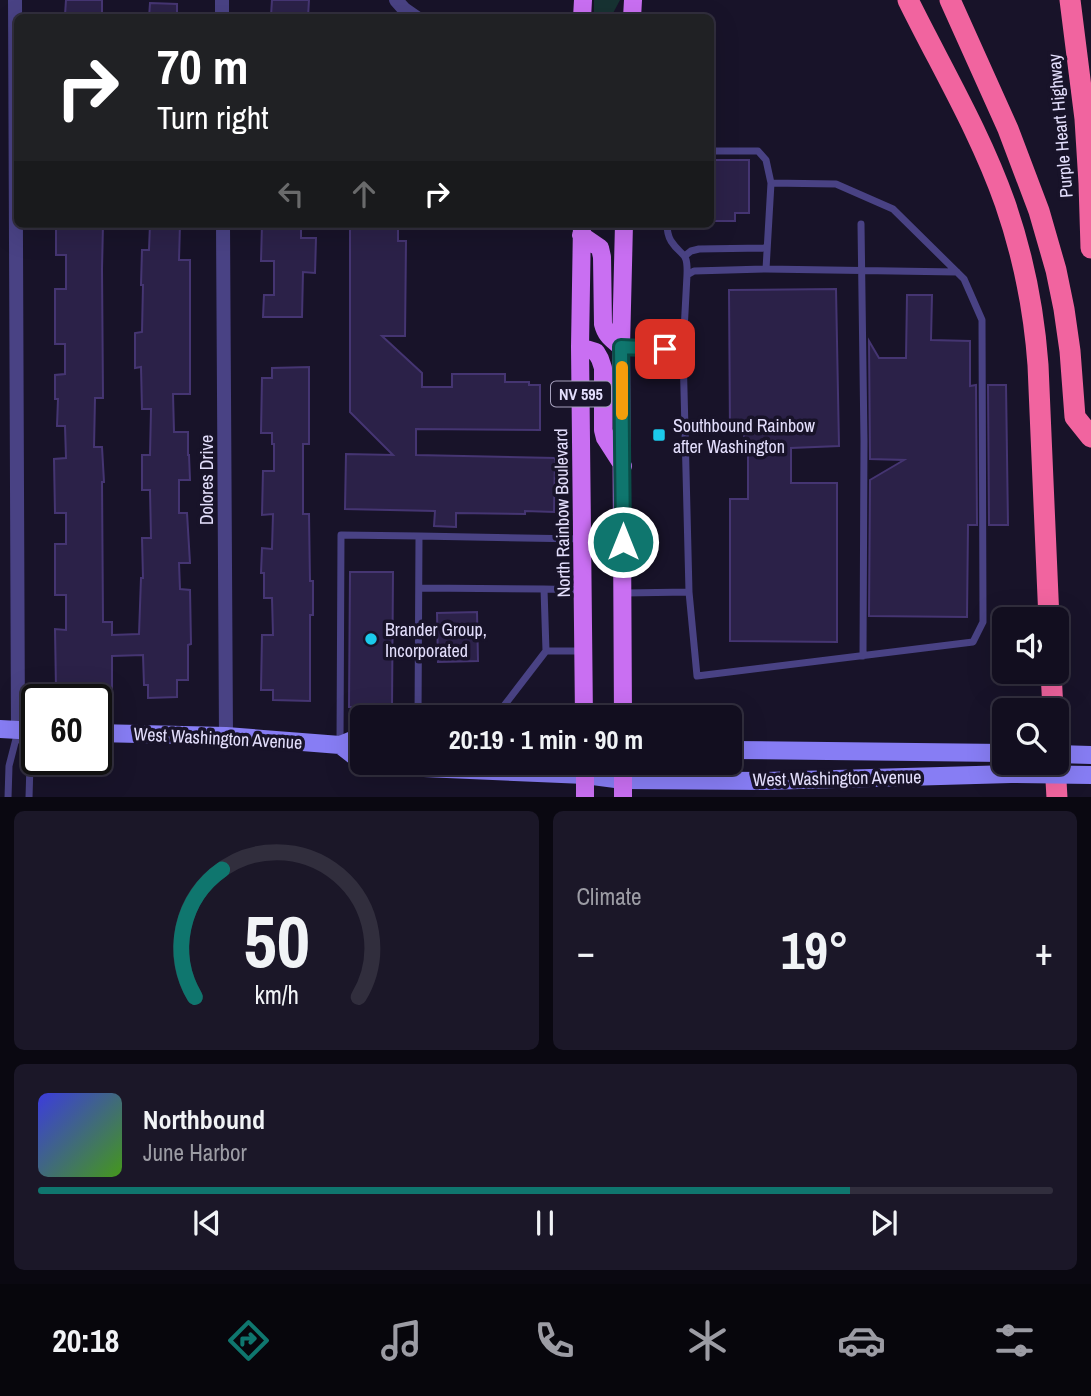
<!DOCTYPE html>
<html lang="en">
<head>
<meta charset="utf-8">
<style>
	body { margin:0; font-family:"Archivo Narrow",sans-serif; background:#1b1728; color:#f1f3f6; height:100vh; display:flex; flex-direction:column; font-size:26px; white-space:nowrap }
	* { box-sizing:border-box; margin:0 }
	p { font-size:23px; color:#9c9ca4 }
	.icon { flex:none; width:38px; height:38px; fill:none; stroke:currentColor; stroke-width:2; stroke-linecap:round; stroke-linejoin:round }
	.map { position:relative; height:797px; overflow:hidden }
	.drawer { display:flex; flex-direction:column; gap:14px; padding:14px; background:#0a0811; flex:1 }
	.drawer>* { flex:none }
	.hud { position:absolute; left:14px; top:14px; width:700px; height:214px; border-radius:10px; box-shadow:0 7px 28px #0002,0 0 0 2px #312e3d; background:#202124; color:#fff; overflow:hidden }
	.controls { position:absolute; left:992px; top:607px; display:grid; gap:14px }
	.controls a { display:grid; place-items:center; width:77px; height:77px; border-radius:10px; background:#120e1f; box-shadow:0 7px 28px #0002,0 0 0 2px #312e3d; font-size:35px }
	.speed { position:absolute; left:21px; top:684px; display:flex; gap:14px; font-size:35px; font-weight:700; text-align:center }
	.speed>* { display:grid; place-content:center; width:91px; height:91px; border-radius:50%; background:#120e1f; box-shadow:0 7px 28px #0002,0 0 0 2px #312e3d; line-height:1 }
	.speed .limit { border:4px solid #111; border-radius:10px; background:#fff; color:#111 }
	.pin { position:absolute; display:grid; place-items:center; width:60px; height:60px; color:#fff; margin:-30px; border-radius:14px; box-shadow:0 4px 10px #0006 }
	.me { position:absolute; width:77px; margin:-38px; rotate:0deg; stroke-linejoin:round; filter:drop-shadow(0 0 5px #0008) }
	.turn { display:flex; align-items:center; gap:24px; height:147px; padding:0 28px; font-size:32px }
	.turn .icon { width:91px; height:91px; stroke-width:2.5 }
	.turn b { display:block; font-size:49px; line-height:60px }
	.lanes { display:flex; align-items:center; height:66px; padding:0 28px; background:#0003; justify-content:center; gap:35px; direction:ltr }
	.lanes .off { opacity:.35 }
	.big { font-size:52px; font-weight:800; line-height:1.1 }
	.drawer .tile { flex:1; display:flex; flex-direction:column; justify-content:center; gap:10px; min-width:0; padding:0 24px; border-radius:10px; background:#1b1728 }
	.drawer .dial { align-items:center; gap:0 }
	.dial svg { height:182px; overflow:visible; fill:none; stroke:#312e3d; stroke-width:7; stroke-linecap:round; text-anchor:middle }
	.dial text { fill:#f1f3f6; stroke:none }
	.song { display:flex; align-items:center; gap:21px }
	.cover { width:84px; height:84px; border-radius:10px; background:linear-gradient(135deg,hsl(240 70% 55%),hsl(100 70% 35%)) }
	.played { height:7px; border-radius:4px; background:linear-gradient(90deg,#0f766e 80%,#312e3d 80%) }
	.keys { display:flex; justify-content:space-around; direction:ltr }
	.heat { display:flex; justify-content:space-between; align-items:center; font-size:38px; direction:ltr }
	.drawer .tiles { flex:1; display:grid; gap:14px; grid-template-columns:1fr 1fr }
	.tile:last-child { grid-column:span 2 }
	.trip { position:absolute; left:350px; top:705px; width:392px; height:70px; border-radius:10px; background:#120e1f; box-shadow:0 7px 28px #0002,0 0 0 2px #312e3d; font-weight:800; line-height:70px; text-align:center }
	.dock { display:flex; height:112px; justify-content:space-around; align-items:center; background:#07060c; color:#9c9ca4 }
	.dock .icon { width:49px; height:49px }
	.dock .selected { color:#0f766e }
	.dock b { font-size:32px; color:#f1f3f6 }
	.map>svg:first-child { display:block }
	.green { fill:#173232 }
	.building { fill:#2b2148; stroke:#453572; stroke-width:2 }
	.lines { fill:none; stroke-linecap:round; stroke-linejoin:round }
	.lane { stroke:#494284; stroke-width:7 }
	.street { stroke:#494284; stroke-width:14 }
	.secondary { stroke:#877df4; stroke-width:18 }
	.primary { stroke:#c96ff2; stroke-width:18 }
	.highway { stroke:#f1649f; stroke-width:21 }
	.secondary-bridge { stroke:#877df4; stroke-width:18 }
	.route-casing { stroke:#0a4d48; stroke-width:18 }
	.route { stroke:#0f766e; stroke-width:12 }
	.slow { stroke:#f59e0b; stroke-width:12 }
	.poi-dot { fill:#1bcaeb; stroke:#181329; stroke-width:2.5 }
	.labels { text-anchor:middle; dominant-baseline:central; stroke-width:7; stroke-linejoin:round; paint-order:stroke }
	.shield { fill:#181329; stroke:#a6a1bd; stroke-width:2 }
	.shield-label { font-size:16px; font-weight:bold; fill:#e3defc }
	.street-label { font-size:18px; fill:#e3defc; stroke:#181329 }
	.poi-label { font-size:18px; fill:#e3defc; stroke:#181329; text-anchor:start }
</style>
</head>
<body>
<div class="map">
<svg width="1091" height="798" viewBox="0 0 1091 798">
	<rect width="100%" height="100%" fill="#181329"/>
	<path class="green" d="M594 0H620L611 17 594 18Z"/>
	<path class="building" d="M66 0H102V16L65 15Z
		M272 0H309L308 17 271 16Z
		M150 3 177 4V18H149Z
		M710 160H749V213H735V221H710Z
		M56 224H103L102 269 103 398H95L94 447H102L104 482H102L103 622H112V635L139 634 141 578H143L142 538H151L150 490H142V455H150L151 409H142L141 367 135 368V333L142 332 143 285H141L142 250H149L150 224H180L179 260H190V394H173L174 432H188V455H189L190 480H179V513H187L190 563H179L180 589 190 590 191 644 188 645V680H177V697L148 698V685H144L143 655 112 656V691L56 689 55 629 66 630V595H55V544H66V513H55L54 459 66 458 65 426H57L58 399H55V375L65 374V344H55V289H66V255H56Z
		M262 224H301V238H316L315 273 303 272 302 317H263L264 295H274V261H261Z
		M350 224H398V241H406L405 336H382L422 373V387H452V374H505V382H529V385H540V430L416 429V455L555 458 554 512 525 511V514L456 513V527L434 526 435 511 345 509 346 454 393 455 350 412Z
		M836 289 839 446 791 448V483H837V642L730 641V499H748V449H744V432H730L729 290Z
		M907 295H932L931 340 970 341V386L976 385 977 525H968L967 617 869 616 870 480 904 460 870 459 869 341 879 358H906Z
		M309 367V444H303V514H309L310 581H313V615H310V701L273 700V690H261L262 635H273L272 598H264V573H261L262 548 272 549 273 514 262 515 263 471H274V444H272V433H261L262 378H272V368Z
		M988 385H1006L1008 525H989Z
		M350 572H393L392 707H349Z
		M477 612 478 661 438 662 437 613Z"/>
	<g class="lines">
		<path class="lane" d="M710 151H758L766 160 771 183
			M771 183 836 184 893 209 964 279 982 320 983 622 973 642 697 676 689 592 683 350 687 275 694 271 766 269Z
			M667 224C667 229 668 236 671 241 682 258 688 250 687 275
			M861 224 864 441 863 656
			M686 255 691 251 699 249 767 248
			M766 269 957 272
			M622 347 683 350
			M419 536 583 539
			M419 588 544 589 546 651 500 711V718
			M544 589 583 590
			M624 593 689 592
			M546 651H583
			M18 731 30 764 29 798
			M340 743 341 535 419 536 418 718
			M8 798 9 766 18 731"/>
		<path class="street" d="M15 0 18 731
			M222 0V18
			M396 0 404 9 417 18
			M223 224 226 736"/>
		<path class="secondary" d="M0 729 37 731
			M96 733 226 736 340 745 362 736
			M340 745 362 762
			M730 750 1004 753
			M1057 754 1091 755
			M373 763 424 768 585 775 623 780 765 781 1011 774"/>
		<path class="primary" d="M582 18 583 0
			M632 18 633 0
			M582 224 580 347 584 718
			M581 235 600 248 602 257 603 324C606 336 612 339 621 347
			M580 347 596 352 600 359 603 368V430L605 438 623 466
			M623 718 621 347 624 224
			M585 763V798
			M623 798V763"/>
		<path class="highway" d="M908 0C941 67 980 132 1005 203 1023 255 1034 310 1038 365L1049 620
			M950 0 1008 129 1039 211 1056 270 1064 309 1070 351 1075 417 1091 437
			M1070 0 1085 119 1089 183 1091 248
			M1051 672 1053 710
			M1055 763 1057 798"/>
		<path class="secondary-bridge" d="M1011 774 1091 775"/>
	</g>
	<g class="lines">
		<g class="route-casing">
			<path id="route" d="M623 542 621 347 665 349"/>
		</g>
		<use href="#route" class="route"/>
		<path class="slow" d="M622 367V414"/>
	</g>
	<g class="poi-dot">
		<rect x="652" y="428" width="14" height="14" rx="3.5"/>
		<circle cx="371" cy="639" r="7"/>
	</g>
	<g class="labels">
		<rect class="shield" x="551" y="381.5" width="60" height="25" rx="5"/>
		<g class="shield-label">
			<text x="581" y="394">NV 595</text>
		</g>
		<g class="street-label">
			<text transform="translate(1060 126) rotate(-95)">Purple Heart Highway</text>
			<text transform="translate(206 480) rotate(-90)">Dolores Drive</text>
			<text transform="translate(562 513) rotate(-91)">North Rainbow Boulevard</text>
			<text transform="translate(218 738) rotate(3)">West Washington Avenue</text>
			<text transform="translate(837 778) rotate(-1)">West Washington Avenue</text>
		</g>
		<g class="poi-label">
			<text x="673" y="425">Southbound Rainbow<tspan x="673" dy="21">after Washington</tspan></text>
			<text x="385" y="629">Brander Group,<tspan x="385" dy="21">Incorporated</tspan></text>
		</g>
	</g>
</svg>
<div class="controls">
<a><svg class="icon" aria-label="sound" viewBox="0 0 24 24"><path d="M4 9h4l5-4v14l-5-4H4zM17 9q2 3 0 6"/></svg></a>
<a><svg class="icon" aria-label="search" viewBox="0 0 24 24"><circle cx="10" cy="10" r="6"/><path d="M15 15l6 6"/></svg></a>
</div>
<div class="speed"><div class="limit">60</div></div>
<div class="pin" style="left:665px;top:349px;background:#d93025"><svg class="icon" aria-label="arrive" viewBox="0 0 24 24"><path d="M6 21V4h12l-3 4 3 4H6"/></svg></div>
<svg class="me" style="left:623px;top:542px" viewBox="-20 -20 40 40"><circle r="17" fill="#0f766e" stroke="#fff" stroke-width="3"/><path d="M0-11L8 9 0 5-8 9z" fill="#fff"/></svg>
<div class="trip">20:19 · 1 min · 90 m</div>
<div class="hud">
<div class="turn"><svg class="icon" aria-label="right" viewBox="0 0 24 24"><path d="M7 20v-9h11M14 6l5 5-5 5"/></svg><div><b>70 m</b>Turn right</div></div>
<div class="lanes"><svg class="icon off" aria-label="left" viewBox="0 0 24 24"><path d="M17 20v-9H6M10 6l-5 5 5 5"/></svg><svg class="icon off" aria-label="ahead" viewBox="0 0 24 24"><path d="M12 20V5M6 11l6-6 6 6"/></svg><svg class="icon" aria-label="right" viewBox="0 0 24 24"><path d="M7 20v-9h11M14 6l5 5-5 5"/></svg></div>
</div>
</div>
<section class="drawer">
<div class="tiles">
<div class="tile dial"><svg viewBox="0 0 100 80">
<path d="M14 69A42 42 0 1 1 86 69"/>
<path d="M14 69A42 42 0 0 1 26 13" stroke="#0f766e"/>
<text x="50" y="56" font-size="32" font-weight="700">50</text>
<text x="50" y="72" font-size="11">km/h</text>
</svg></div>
<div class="tile"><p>Climate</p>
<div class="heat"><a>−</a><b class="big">19°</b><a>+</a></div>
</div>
<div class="tile">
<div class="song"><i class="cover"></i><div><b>Northbound</b><p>June Harbor</p></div></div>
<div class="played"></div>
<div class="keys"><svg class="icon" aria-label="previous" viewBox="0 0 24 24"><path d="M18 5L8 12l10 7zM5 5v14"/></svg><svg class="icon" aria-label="pause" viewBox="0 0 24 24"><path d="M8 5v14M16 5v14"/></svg><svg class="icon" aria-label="next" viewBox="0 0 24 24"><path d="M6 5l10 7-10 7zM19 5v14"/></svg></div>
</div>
</div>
</section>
<nav class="dock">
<b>20:18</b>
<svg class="icon selected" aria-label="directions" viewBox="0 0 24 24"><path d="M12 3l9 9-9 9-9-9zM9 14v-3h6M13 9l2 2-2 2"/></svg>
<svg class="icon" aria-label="music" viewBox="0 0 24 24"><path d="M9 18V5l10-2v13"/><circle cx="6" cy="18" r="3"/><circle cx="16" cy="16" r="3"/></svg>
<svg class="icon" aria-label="phone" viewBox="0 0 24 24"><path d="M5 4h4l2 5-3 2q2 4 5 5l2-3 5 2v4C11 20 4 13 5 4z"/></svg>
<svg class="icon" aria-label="climate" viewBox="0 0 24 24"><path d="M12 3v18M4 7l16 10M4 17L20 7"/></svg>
<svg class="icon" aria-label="car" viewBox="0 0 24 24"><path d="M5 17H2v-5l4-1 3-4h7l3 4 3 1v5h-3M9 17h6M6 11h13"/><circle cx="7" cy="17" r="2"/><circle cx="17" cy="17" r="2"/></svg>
<svg class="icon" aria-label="filters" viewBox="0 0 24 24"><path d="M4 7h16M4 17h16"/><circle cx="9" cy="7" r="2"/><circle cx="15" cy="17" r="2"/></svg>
</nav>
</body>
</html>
